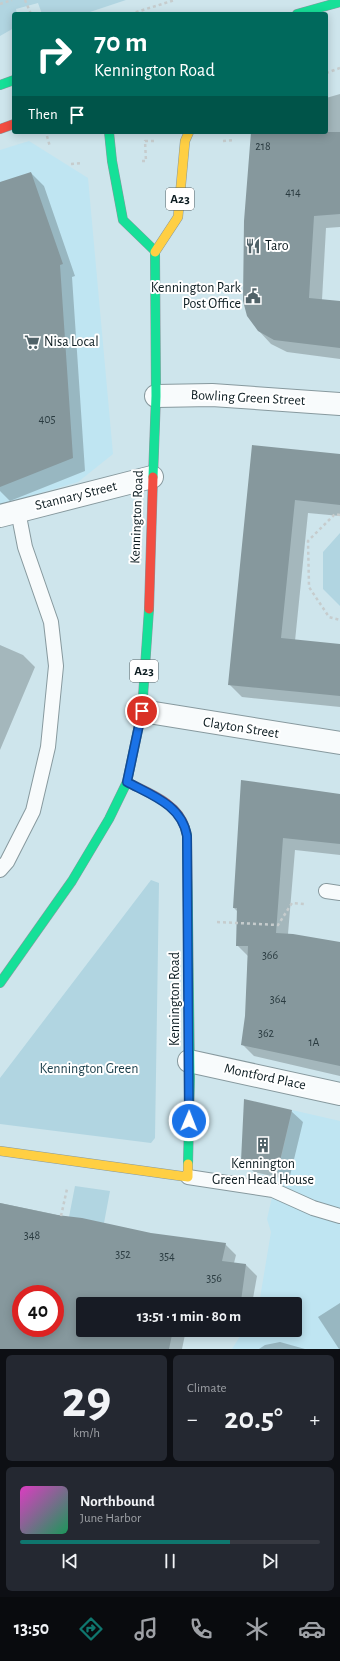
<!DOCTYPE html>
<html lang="en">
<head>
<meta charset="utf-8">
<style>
	body { margin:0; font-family:"Alegreya Sans",sans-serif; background:#242831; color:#f1f3f6; height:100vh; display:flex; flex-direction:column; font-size:15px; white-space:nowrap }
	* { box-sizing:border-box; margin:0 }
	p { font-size:13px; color:#9ea1a6 }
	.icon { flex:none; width:22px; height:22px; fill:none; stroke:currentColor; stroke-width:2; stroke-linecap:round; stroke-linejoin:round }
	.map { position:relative; height:1349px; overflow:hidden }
	.drawer { display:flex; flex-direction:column; gap:6px; padding:6px; background:#0d0f14; flex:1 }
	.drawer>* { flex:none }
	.banner { position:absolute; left:12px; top:12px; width:316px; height:122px; border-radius:4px; box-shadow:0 2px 10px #0003; background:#00695c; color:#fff; overflow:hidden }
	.speed { position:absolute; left:12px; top:1285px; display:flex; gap:8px; font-size:20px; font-weight:700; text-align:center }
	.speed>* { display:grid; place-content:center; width:52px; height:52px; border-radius:50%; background:#171b24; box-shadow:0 2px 10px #0003; line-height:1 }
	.speed .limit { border:6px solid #d22; background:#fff; color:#111 }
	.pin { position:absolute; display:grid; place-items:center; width:34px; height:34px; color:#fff; margin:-17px; border:2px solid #fff; border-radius:50%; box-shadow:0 1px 4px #0007 }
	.me { position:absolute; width:44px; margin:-22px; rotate:1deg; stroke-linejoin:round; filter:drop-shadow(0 0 3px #0008) }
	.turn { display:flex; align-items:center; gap:14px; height:84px; padding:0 16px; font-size:18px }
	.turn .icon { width:52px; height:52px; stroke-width:2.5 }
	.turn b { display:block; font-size:28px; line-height:34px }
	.then { display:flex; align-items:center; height:38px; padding:0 16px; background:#0003; gap:8px; font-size:15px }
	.big { font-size:30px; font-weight:600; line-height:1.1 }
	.drawer .tile { flex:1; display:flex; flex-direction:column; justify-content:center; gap:6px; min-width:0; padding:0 14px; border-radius:6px; background:#242831 }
	.drawer .dial { align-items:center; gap:0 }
	.dial b { font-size:52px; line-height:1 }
	.song { display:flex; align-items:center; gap:12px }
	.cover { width:48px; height:48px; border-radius:6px; background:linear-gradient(135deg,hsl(310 70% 55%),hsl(150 70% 35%)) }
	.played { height:4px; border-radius:2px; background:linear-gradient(90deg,#0f766e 70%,#363941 70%) }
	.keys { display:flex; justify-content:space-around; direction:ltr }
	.heat { display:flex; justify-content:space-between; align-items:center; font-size:22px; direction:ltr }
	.drawer .tiles { flex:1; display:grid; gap:6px; grid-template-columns:1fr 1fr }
	.tile:last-child { grid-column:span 2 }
	.trip { position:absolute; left:76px; top:1297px; width:226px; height:40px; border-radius:4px; background:#171b24; box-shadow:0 2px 10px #0003; font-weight:600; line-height:40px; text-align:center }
	.dock { display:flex; height:64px; justify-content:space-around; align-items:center; background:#090b0e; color:#9ea1a6 }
	.dock .icon { width:28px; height:28px }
	.dock .on { color:#0f766e }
	.dock b { font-size:18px; color:#f1f3f6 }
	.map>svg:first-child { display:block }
	.built { fill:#bfe5f2 }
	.green { fill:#b1d5e1 }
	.shadow { fill:#0003; fill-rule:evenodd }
	.building { fill:#86989d; fill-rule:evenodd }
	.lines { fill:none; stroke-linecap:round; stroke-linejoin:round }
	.lane-casing { stroke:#87999e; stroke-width:16 }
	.street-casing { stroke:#87999e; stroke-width:24 }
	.fast-casing { stroke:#87999e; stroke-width:10 }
	.slow-casing { stroke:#87999e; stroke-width:10 }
	.jam-casing { stroke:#87999e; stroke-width:10 }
	.path { stroke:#c6cccd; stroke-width:2.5; stroke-dasharray:3 3; stroke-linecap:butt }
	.lane { stroke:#f8fbfc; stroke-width:14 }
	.street { stroke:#f8fbfc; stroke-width:22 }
	.fast { stroke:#16e098; stroke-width:9 }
	.slow { stroke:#ffcf43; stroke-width:9 }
	.jam { stroke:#f24e42; stroke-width:9 }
	.route-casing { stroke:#114b97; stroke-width:10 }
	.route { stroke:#1a73e8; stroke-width:7 }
	.labels { text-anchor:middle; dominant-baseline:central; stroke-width:4; stroke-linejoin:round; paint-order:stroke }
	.number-label { font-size:12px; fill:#2a3b40 }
	.shield { fill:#fff; stroke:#556064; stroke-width:1 }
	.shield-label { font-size:13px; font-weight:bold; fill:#0c1c21 }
	.poi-label { font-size:14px; fill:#0c1c21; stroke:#fff; text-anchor:start }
	.street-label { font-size:14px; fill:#0c1c21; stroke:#fff }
	.park-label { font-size:14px; fill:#173c48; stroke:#fff }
</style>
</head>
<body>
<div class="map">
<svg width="340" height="1349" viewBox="0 0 340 1349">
	<rect width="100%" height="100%" fill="#cee5ec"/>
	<path class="built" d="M29 141 88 178 113 454 78 482 0 505V150Z
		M292 1110 340 1121V1349H232L244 1330H295V1304H259L271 1232 267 1219Z"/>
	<path class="green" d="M0 0H126L84 14H42L38 3 16 9 17 14H14V28L0 36Z
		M340 533V606L323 589V552Z
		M151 880 159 883 155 1138 151 1143 0 1124V1078Z
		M75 1186 110 1191 104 1223 69 1217Z"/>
	<path class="shadow" d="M340 94V227L326 228 322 300 340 302V359L287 352 271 344 259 331 252 132H326V98Z
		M31 173 44 186 75 276 72 277 85 471 10 501 0 491V183Z
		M253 446 340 455V516L308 513 295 641 340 645V707L242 697 229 684Z
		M0 645 23 655 35 667 0 750Z
		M242 781 340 795V855L295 850 288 934 340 944V1076L254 1056 242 1044 246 1016 248 956 237 945 238 912 234 908Z
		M291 1111 303 1122 289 1180 254 1172 242 1160Z
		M0 1203 150 1234 225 1244 236 1255 234 1263 246 1265 257 1276 252 1304H83V1330H186L182 1349H0ZM21 1294H55V1328H21Z
		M340 1303V1349H339L318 1317Z
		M280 1342 305 1349H259L265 1345Z"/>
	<path class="building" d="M251 132H340V214L314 216 309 298 340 301V348L274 340 258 331 247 316 243 301 244 221Z
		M31 172 63 264 60 265 73 458 0 487V182Z
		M252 445 340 454V505L295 500 281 638 340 644V696L228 685Z
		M241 780 340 794V844L283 838 276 933 293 934 340 942V1066L241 1045 245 1016 248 946H236L237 908H233Z
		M244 1099 292 1110 278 1169 241 1161Z
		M0 1203 57 1215 82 1218 151 1233 226 1243 222 1261 246 1264 241 1301 218 1300 213 1304H83V1330H173L169 1349H0ZM21 1294H55V1328H21Z"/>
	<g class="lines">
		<g class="lane-casing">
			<path id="lane" d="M0 870 7 862 33 811 48 747 56 666 51 622 25 547 18 511
				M326 891 340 893
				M188 1177 273 1190 313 1208 340 1216"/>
		</g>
		<g class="street-casing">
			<path id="street" d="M156 396 212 395 340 404
				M0 516 152 477
				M142 711 340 743
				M189 1061 340 1094"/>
		</g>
		<g class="fast-casing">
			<path id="fast" d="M297 14 340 2
				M0 85 14 80
				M109 132 112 161 123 220 155 251
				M153 477 156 396 155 252
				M185 828 187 835 190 1078 188 1164
				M0 983 72 881 109 819 127 782 142 711 149 609"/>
		</g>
		<g class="slow-casing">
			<path id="slow" d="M155 252 178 217 185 141 189 132
				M0 1151 188 1177V1164"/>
		</g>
		<g class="jam-casing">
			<path id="jam" d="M0 129 14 124
				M149 609 153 477
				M127 782C148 793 178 803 185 828"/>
		</g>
		<path class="path" d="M25 0 31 14
			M0 4 12 0
			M130 14 175 0
			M326 73 340 68
			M47 136 50 147
			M223 141 235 140
			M142 161H146L145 141H156
			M71 164 82 163
			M340 515 335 514 308 541 309 587 329 617 340 620
			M217 922 278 925 292 903 304 904V902
			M61 1216 67 1189"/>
		<use href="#lane" class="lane"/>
		<use href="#street" class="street"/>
		<use href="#fast" class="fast"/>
		<use href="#slow" class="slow"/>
		<use href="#jam" class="jam"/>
	</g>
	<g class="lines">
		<g class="route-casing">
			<path id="route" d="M142 711 127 782C151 795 182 805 187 836L189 1121"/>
		</g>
		<use href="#route" class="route"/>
	</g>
	<defs>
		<g id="restaurant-bare" transform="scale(1.2)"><path d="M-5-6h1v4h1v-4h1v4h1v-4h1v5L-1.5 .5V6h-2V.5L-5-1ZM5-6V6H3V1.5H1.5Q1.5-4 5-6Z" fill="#506268" stroke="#fff" stroke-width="2.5" paint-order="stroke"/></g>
		<g id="civic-bare" transform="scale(1.2)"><path d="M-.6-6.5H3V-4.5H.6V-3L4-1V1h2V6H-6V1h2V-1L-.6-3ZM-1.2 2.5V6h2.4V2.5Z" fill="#506268" stroke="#fff" stroke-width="2.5" paint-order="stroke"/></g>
		<g id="supermarket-bare" transform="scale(1.2)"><path d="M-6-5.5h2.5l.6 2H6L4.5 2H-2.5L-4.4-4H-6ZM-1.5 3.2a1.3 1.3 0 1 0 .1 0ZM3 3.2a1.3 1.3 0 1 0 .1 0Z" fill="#506268" stroke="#fff" stroke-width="2.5" paint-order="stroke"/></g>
		<g id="building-bare" transform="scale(1.2)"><path d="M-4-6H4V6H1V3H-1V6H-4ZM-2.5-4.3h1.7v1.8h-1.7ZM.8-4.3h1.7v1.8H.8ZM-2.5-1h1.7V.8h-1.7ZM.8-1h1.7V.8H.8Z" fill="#506268" stroke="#fff" stroke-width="2.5" paint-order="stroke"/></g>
	</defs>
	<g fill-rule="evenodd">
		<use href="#restaurant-bare" x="253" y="246"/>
		<use href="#civic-bare" x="253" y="296"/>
		<use href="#supermarket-bare" x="32" y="342"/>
		<use href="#building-bare" x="263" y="1145"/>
	</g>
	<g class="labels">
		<g class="number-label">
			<text x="263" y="146">218</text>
			<text x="293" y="192">414</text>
			<text x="47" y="419">405</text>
			<text x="270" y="955">366</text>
			<text x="278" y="999">364</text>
			<text x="266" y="1033">362</text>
			<text x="314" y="1042">1A</text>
			<text x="32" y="1235">348</text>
			<text x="123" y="1254">352</text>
			<text x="167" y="1256">354</text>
			<text x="214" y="1278">356</text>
		</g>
		<g class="shield">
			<rect x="166" y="188" width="28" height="22" rx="3"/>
			<rect x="130" y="660" width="28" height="22" rx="3"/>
		</g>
		<g class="shield-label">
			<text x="180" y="199">A23</text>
			<text x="144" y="671">A23</text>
		</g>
		<g class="poi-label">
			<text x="265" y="246">Taro</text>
			<text x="241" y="288" text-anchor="end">Kennington Park<tspan x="241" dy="16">Post Office</tspan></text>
			<text x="44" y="342">Nisa Local</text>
			<text x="263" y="1164" text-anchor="middle">Kennington<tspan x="263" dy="16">Green Head House</tspan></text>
		</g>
		<g class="street-label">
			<text transform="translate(248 398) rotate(3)">Bowling Green Street</text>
			<text transform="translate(76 496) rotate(-14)">Stannary Street</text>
			<text transform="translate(137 517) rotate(-88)">Kennington Road</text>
			<text transform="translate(241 728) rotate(9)">Clayton Street</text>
			<text transform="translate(175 999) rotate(-90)">Kennington Road</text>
			<text transform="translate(265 1077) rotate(12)">Montford Place</text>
		</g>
		<g class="park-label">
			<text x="89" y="1069">Kennington Green</text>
		</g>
	</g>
</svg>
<div class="speed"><div class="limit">40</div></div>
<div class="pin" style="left:142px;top:711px;background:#d93025"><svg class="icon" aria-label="arrive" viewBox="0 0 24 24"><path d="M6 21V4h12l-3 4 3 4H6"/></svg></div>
<svg class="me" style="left:189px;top:1121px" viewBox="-20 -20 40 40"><circle r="17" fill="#1a73e8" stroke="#fff" stroke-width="3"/><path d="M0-11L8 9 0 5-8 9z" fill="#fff"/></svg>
<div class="trip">13:51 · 1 min · 80 m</div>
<div class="banner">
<div class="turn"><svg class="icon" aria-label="right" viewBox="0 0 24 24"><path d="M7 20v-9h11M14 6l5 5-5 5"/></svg><div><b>70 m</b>Kennington Road</div></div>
<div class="then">Then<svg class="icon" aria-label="arrive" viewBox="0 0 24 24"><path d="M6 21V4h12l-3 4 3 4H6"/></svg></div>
</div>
</div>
<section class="drawer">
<div class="tiles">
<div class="tile dial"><b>29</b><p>km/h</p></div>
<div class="tile"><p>Climate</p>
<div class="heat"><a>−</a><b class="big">20.5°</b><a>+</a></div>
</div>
<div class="tile">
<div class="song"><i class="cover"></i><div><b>Northbound</b><p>June Harbor</p></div></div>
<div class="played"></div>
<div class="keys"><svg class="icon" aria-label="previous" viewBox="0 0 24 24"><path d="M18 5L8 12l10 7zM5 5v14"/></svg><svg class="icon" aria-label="pause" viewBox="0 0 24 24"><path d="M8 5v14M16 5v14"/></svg><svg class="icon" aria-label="next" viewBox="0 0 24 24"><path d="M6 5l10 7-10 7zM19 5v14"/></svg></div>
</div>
</div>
</section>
<nav class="dock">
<b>13:50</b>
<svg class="icon on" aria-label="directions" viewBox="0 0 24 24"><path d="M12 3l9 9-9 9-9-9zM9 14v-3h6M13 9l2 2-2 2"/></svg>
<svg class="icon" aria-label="music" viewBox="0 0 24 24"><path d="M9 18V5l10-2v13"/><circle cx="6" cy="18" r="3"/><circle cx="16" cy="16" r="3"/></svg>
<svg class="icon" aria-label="phone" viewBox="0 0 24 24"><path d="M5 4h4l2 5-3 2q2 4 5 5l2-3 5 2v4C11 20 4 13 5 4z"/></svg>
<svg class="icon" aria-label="climate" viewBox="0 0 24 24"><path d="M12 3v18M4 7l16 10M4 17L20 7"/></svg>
<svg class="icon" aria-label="car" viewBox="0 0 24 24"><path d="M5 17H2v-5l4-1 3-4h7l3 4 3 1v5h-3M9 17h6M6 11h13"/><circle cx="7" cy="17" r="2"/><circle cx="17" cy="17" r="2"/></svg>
</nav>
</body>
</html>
